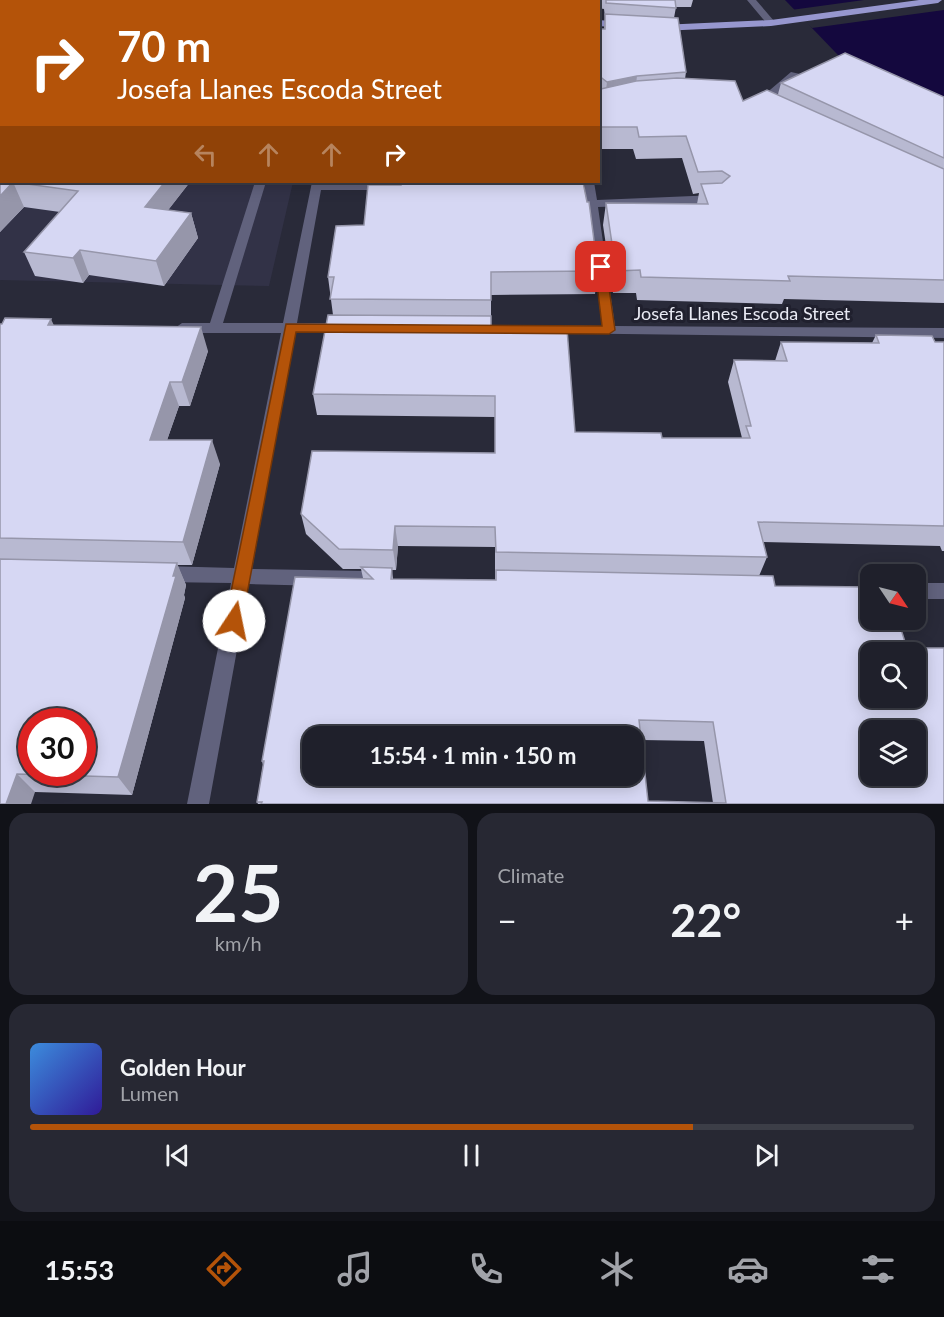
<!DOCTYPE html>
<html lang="en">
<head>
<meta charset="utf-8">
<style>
	body { margin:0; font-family:Lato,sans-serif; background:#272833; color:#f1f3f6; height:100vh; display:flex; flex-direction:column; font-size:22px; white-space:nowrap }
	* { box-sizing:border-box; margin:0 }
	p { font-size:20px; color:#a1a3a9 }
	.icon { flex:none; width:33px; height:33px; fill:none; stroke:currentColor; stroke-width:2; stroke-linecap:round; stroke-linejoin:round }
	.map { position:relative; height:804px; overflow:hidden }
	.drawer { display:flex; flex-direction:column; gap:9px; padding:9px; background:#111218; flex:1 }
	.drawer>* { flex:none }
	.guide { position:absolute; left:0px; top:0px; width:600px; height:183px; box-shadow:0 3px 15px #0003,0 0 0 2px #3c3e47; background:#b45309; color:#fff; overflow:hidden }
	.needle { width:39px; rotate:125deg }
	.controls { position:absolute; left:860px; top:564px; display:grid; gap:12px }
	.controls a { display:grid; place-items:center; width:66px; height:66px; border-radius:12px; background:#1f202b; box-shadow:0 3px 15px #0003,0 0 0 2px #3c3e47; font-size:30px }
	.speed { position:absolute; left:18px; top:708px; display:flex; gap:12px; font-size:30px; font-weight:700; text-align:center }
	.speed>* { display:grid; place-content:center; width:78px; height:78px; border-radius:50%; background:#1f202b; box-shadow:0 3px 15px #0003,0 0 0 2px #3c3e47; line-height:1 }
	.speed .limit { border:9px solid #d22; background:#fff; color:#111 }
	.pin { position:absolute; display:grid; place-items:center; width:51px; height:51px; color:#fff; margin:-26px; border-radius:12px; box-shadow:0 3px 9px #0006 }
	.me { position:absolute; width:66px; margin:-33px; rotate:11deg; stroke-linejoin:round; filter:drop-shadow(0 0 4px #0008) }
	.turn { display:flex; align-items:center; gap:21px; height:126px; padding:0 18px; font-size:27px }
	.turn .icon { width:78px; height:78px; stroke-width:2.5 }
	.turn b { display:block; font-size:42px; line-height:51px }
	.lanes { display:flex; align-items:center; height:57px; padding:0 18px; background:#0003; justify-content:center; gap:30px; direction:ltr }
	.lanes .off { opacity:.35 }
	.big { font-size:45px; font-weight:700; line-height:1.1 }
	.drawer .widget { flex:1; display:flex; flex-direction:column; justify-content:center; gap:9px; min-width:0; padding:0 21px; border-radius:18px; background:#272833 }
	.drawer .dial { align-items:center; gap:0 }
	.dial b { font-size:78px; line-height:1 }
	.song { display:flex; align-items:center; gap:18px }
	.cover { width:72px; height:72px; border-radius:9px; background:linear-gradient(135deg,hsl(210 70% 55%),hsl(250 70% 35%)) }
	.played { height:6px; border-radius:3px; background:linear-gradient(90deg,#b45309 75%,#3c3e47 75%) }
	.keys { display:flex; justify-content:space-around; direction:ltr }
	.heat { display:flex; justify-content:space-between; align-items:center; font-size:33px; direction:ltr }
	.drawer .tiles { flex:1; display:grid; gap:9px; grid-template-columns:1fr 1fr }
	.widget:last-child { grid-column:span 2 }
	.trip { position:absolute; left:302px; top:726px; width:342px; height:60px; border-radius:18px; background:#1f202b; box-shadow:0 3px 15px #0003,0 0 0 2px #3c3e47; font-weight:700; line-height:60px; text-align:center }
	.menu { display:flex; height:96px; justify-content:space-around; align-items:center; background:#0c0d11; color:#a1a3a9 }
	.menu .icon { width:42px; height:42px }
	.menu .selected { color:#b45309 }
	.menu b { font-size:27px; color:#f1f3f6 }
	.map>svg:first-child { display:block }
	.built { fill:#323247 }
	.water { fill:#14083e }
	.pier { fill:#292a39 }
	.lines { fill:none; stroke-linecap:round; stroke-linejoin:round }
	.minor { fill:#61627d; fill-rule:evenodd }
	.major { fill:#9797cf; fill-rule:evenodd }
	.wall { fill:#b8b9d1; fill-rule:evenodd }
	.shaded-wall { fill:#9696aa }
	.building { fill:#d6d7f3; stroke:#9696aa; stroke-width:1.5; fill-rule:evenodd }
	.route { fill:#b45309; stroke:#753606; stroke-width:1.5 }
	.labels { text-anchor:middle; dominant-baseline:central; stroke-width:6; stroke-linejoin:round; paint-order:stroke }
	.street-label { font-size:18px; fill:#e9eaf4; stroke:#20202e }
</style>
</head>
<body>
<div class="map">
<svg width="944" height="804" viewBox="0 0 944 804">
	<rect width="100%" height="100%" fill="#292a39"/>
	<path class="built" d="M0 0H157L2 2V182H293L269 286 0 280Z"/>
	<path class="water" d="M785 0H944V119L862 80Z"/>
	<path class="pier" d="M864 0H944V10L812 28 791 10Z"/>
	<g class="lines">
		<path class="minor" d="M339 0H347L338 2Z
			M747 0H756L774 21V25H768Z
			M791 72 800 74 764 106H756V102Z
			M255 182H266L223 323H283L312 182H388L394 186 388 190H321L297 323H344L351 328 344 333H295L252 569 366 571 372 574 375 579 372 584 366 587 249 584 209 804H187L231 583 162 582 156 579 153 574 156 569 162 566 234 568 281 333H182L175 328 182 323H210Z
			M584 182H594L597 200 717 195 723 199 717 203 598 207 615 326 944 328V338L543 333 541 330 543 327 548 325 602 326Z
			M915 583H944V599H915Z"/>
		<path class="major" d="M303 0H327L328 2H304Z
			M919 0H942L938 3 771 26 661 31 656 28 661 25 771 20Z
			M598 20 625 22 630 25 625 28 598 26Z"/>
	</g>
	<path class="wall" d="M0 0H299V2H2V46H0Z
		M504 0H693L691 7H676L674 18 686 72 685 79 743 101 778 94 781 83 944 97V303L784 299 782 304 637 300 636 293H613L603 225 606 203 697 204 699 193 693 194 682 158 636 159 633 149H598V29H604L605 18 604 9 598 8V2H522Z
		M0 84 2 182H190L168 210 191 213 198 238 164 286 89 275 83 283 35 276 24 252 60 212 24 207 0 232Z
		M401 185 598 271 595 294 491 295V329L575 432 662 438H742L728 382 734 360 775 361 781 342 872 343 876 335 935 342H944V551H942L940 546 763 542 767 557 759 576 775 586 944 804H258L257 802 263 765 262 761 363 578 361 569H343L306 534 301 514 495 453V417L317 415 313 394 333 315 328 277 364 225ZM398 546 495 547V580L393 579 392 570H396ZM641 740 704 741 713 803 648 801Z
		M0 324 54 325 208 351 190 406H179L167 440 220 464 192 565H177L186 585 184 595 185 598 132 795 35 792 0 804Z"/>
	<path class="shaded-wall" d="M637 76 635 92 605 98 607 82Z
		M13 182 24 207 0 232V196Z
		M165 182H190L152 231 145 207Z
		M191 213 198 238 164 286 156 261Z
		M80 250 89 275 83 283 73 258Z
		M51 319 62 343 48 325Z
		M201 327 208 351 190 406 182 382Z
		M170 382 179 406 159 463 150 440Z
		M212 440 220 464 192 565 183 542Z
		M395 526 398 546 396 570 393 550Z
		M177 563 186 585 184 595 185 598 132 795 118 777Z
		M17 774 35 792 31 804H6Z"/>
	<path class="building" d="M0 0H296L295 2H2V25H0Z
		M606 0H675L676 8 606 3Z
		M605 14 678 18 686 72 637 76 607 82 598 75V29H605Z
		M845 53 944 97V158L781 83Z
		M677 78 735 81 743 101 767 90 944 169V280L788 276 790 281 641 277 640 270 616 271 606 203 708 204 701 184 722 183 730 176 722 171 698 172 686 136 639 137 637 127H598V87L601 89 636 81Z
		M0 84H2V182H165L145 207 191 213 156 261 80 250 73 258 24 252 78 191 13 182 0 196Z
		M401 182H583L587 202H589L598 271 491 272V300L330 299 334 277H328L336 226 364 225 368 185H401Z
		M328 315 491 316V329H567L575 432 661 433 662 438H750L746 426H751L734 360 787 361 781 342 879 343 876 335 932 336 935 342H944V526L758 522 767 557 496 552 495 527 395 526 393 550 339 549 301 514 312 451 495 453V396L313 394Z
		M5 318 51 319 48 325 201 327 182 382H170L150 440H212L183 542 0 538V324H2Z
		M0 559 177 563 173 576H176L118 777 17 774 6 804H0ZM32 722H82V772H32Z
		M361 567 392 568 391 579 496 580V570L773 576 775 586 870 587V620H898L907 648H944V804H261L262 802H257L264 761H262L295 577 373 579ZM870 652H915V698H870ZM639 720 713 722 726 803 648 801ZM870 730H915V776H870ZM312 736H633V776H312Z"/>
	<path class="route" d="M601 263 606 267 615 330 609 334 296 332 242 621 240 627 234 629 228 627 225 621 286 324 602 326 595 267Z"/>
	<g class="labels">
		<g class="street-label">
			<text x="742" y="313">Josefa Llanes Escoda Street</text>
		</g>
	</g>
</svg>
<div class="controls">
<a><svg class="needle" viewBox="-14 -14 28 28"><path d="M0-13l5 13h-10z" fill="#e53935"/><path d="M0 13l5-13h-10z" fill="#a1a3a9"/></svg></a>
<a><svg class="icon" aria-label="search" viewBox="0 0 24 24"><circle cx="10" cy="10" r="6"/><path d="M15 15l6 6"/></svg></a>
<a><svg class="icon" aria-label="layers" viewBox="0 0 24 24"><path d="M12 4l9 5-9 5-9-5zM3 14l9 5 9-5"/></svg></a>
</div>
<div class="speed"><div class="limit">30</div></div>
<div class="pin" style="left:601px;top:267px;background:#d93025"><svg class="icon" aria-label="arrive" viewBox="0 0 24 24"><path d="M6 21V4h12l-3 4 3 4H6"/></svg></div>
<svg class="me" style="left:234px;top:621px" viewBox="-20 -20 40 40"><circle r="19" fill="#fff"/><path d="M0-13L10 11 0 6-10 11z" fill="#b45309"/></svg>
<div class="trip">15:54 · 1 min · 150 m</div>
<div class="guide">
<div class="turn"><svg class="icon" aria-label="right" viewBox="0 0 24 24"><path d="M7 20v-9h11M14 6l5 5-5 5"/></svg><div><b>70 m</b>Josefa Llanes Escoda Street</div></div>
<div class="lanes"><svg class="icon off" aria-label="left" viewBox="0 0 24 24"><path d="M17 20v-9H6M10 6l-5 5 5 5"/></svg><svg class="icon off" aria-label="ahead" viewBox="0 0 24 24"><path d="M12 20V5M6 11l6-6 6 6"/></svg><svg class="icon off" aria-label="ahead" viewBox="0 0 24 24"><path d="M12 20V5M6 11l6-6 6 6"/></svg><svg class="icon" aria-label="right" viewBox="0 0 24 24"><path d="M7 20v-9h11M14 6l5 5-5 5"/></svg></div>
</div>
</div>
<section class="drawer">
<div class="tiles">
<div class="widget dial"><b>25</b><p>km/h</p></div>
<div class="widget"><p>Climate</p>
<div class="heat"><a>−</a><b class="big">22°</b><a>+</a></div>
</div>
<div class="widget">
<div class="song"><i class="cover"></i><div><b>Golden Hour</b><p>Lumen</p></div></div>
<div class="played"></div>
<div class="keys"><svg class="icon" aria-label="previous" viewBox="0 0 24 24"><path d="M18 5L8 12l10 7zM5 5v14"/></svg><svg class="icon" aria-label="pause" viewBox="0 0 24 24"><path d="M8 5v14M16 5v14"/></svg><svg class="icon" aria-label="next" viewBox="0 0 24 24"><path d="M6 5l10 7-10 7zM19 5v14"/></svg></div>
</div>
</div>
</section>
<nav class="menu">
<b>15:53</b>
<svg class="icon selected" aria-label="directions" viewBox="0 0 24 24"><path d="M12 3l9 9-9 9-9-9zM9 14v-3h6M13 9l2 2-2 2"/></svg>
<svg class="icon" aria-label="music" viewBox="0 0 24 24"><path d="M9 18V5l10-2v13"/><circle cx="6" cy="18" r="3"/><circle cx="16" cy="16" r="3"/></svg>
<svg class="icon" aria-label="phone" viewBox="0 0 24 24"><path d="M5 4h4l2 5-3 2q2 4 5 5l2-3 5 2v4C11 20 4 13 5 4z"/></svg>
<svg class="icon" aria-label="climate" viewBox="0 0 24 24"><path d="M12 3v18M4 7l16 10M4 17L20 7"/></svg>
<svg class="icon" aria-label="car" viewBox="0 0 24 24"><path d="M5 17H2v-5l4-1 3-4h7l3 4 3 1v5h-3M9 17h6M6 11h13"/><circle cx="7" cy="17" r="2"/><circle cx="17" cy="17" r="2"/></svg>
<svg class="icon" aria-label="filters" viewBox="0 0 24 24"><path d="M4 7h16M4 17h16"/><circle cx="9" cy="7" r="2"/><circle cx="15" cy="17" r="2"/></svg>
</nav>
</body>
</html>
